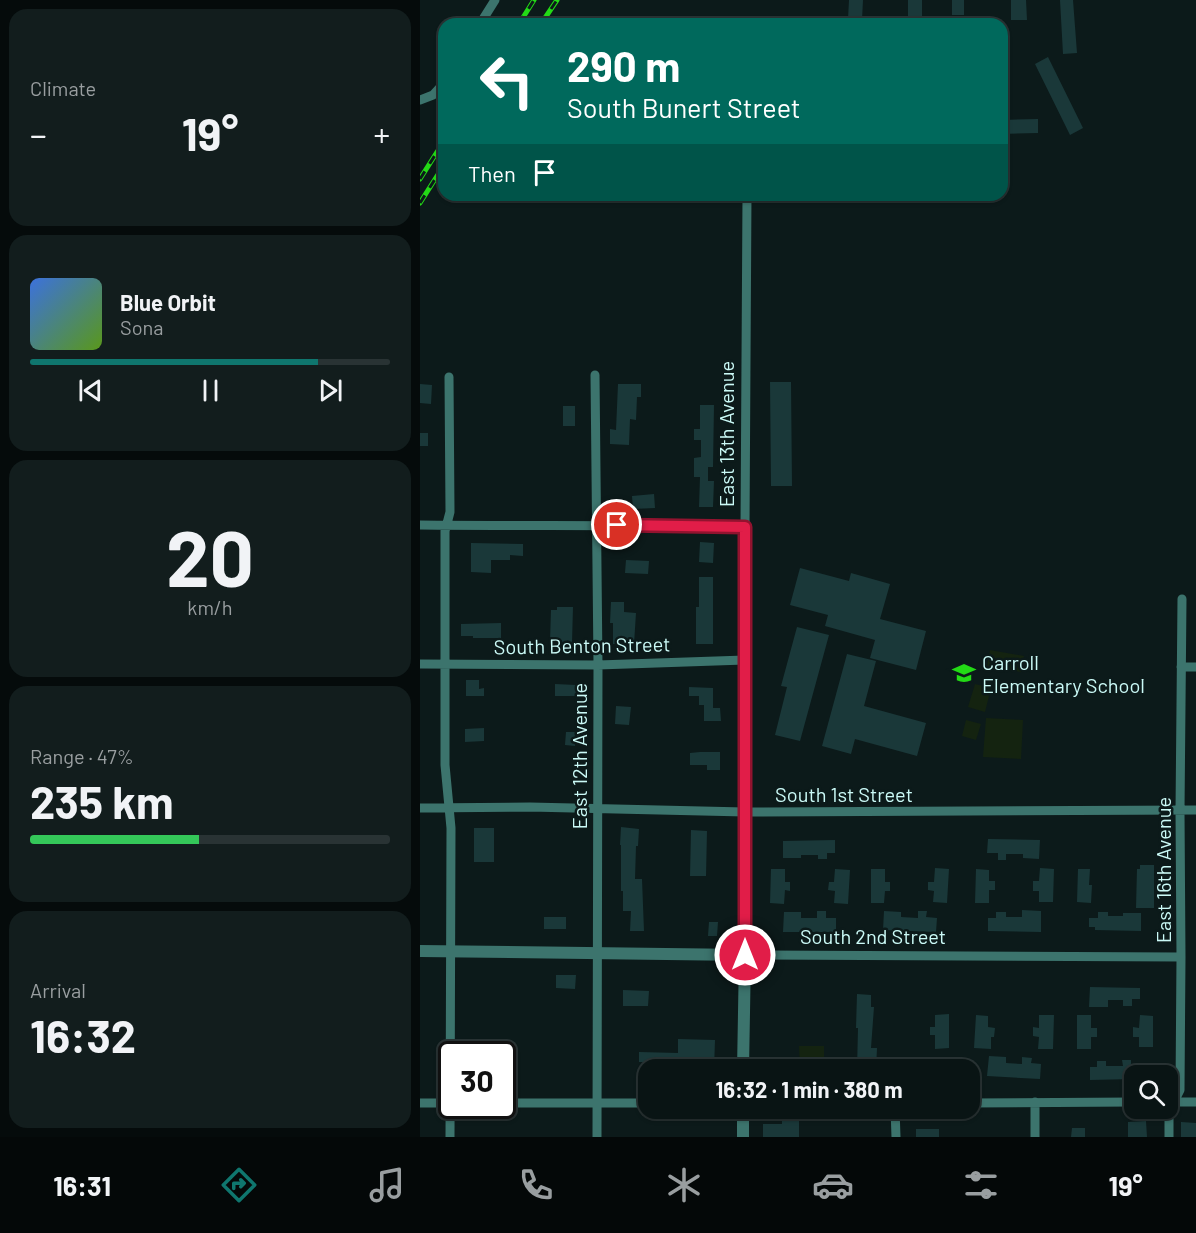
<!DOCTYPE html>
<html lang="en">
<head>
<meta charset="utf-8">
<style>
	body { margin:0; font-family:Barlow,sans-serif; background:#121d1d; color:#f1f3f6; height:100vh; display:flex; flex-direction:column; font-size:22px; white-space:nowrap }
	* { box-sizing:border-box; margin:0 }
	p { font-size:20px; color:#999ea0 }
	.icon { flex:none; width:33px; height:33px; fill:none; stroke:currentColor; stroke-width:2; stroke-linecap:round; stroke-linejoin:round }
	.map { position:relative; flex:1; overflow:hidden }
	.sheet { display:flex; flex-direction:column; gap:9px; padding:9px; background:#050b0b; width:420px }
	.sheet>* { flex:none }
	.banner { position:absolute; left:18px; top:18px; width:570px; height:183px; border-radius:18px; box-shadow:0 2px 4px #0004,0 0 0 2px #293334; background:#00695c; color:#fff; overflow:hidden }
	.tools { position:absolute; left:704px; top:1065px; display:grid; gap:12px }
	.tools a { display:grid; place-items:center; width:54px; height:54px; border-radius:12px; background:#091414; box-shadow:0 2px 4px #0004,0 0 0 2px #293334; font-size:30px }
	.speed { position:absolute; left:18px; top:1041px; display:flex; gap:12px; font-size:30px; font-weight:700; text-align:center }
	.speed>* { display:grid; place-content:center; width:78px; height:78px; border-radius:50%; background:#091414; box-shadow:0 2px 4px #0004,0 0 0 2px #293334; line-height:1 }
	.speed .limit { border:3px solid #111; border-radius:9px; background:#fff; color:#111 }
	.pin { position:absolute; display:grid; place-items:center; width:51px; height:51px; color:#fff; margin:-26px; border:3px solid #fff; border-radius:50%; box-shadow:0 2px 6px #0007 }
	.me { position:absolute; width:66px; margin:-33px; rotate:0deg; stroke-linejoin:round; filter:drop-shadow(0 0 4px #0008) }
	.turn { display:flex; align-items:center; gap:21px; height:126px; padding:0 30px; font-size:27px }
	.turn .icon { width:78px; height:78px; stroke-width:2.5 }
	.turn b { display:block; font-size:42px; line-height:51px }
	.then { display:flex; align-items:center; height:57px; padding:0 30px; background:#0003; gap:12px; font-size:22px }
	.big { font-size:45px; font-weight:700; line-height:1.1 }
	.sheet .tile { flex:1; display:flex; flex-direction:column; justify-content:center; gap:9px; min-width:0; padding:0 21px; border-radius:18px; background:#121d1d }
	.sheet .dial { align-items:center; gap:0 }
	.dial b { font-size:78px; line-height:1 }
	.song { display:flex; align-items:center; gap:18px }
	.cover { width:72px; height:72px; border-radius:9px; background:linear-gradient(135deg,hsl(220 70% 55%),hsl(90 70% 35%)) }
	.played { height:6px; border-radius:3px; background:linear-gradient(90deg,#0f766e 80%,#293334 80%) }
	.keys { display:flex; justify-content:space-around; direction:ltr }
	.heat { display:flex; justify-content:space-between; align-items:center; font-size:33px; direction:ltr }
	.charge { height:9px; border-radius:4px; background:linear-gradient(90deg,#34c759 47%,#293334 0) }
	.trip { position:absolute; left:218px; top:1059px; width:342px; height:60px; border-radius:18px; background:#091414; box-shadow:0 2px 4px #0004,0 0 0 2px #293334; font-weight:700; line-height:60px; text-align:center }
	.tabs { display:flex; height:96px; justify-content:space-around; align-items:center; background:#040808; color:#999ea0 }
	.tabs .icon { width:42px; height:42px }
	.tabs .active { color:#0f766e }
	.tabs b { font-size:27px; color:#f1f3f6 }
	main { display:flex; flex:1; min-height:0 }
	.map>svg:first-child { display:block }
	.green { fill:#142310 }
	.building { fill:#1a3839 }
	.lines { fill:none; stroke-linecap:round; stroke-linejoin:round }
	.minor { stroke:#3c746d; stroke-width:9 }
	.tertiary { stroke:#3c746d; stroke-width:12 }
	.rail-casing { stroke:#23da16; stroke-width:5 }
	.rail { stroke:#0c1a1a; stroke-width:3; stroke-dasharray:9; stroke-linecap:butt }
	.route-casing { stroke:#92132f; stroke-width:15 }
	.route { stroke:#e11d48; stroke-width:10 }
	.labels { text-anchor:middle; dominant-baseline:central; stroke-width:5; stroke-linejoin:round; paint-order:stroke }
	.street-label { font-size:20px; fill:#cbfaf7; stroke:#0c1a1a }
	.poi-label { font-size:20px; fill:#cbfaf7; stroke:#0c1a1a; text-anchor:start }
</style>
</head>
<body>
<main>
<section class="sheet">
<div class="tile"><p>Climate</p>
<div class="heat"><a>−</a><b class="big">19°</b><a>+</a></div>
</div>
<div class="tile">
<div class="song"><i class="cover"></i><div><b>Blue Orbit</b><p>Sona</p></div></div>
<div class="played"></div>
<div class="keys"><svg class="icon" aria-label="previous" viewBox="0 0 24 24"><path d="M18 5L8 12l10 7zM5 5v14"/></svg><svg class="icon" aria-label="pause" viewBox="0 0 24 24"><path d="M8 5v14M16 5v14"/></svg><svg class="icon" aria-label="next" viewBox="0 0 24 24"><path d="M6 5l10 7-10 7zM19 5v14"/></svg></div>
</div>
<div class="tile dial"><b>20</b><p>km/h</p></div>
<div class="tile"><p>Range · 47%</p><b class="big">235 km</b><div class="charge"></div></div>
<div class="tile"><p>Arrival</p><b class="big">16:32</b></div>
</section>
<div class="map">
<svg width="776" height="1137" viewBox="0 0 776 1137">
	<rect width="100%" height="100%" fill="#0c1a1a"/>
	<path class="green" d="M570 650 604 656 601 672 567 666Z
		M555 684 571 688 565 712 548 707Z
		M566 718 603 720 601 759 563 757Z
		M546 720 561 724 556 740 542 736Z
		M379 1046H404V1069H380Z"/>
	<path class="building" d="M429 0H443L442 20 428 19Z
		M488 0H502V21H488Z
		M532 0H544V15H532Z
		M591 0H606L607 20H591Z
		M640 0H653L657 53 643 54Z
		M628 57 663 128 650 135 615 64Z
		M618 119V133L582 134V120Z
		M350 382H371L372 486H351Z
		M0 384 12 385 11 404 0 403Z
		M198 384H221V397H217L216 420 210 419 209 445 190 444V429L196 430Z
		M280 405H294L293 467H288V481H294L293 507H279L280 477H274V458L281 457V440H274V429H280Z
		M143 406H155V426H143Z
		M0 433H8V446H0Z
		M234 494 235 508 213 509 212 496Z
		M280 542 294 543 293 563 279 562Z
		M51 543 103 544V556L90 555V560H71V573L51 572Z
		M206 560 229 561 228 574 205 573Z
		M380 568 429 581 431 573 470 584 460 619 506 631 496 670 450 658 455 640 405 626 408 615 370 605Z
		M279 577H293V644H276V607H279Z
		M191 602H204V612L216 613 214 644H193V623H190Z
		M137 607H153L152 643 130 642 131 610H137Z
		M81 623V638H53V636H41V624Z
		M377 627 409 635 380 741 355 735 367 687 361 686Z
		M427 654 456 661 444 706 506 723 497 756 435 739 431 754 402 746Z
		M46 680H59V689L64 688V696H46Z
		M135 684 156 685V696H135Z
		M269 687 293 688V708H300L301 721H284V705H279V696H269Z
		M196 706 211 707 209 725 195 724Z
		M64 728V741L45 742V729Z
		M146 732H156L155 746 145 745Z
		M280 752H300V770H287V765H270V753Z
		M201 827 219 829 218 846H216L215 879H222L224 931H210L211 911H203V891H201V845H200Z
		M54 828H74V862H54Z
		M271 830 287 831 286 876H270Z
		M568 839 620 840 619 859 603 858V854H586V860H578V853H567Z
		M415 840V853H407V859H398V855H381V858H363V841Z
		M720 865H734V908H716L717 869H720Z
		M515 868 529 869 527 903 513 902 514 891 508 890V882H514Z
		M620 868 634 869 633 902H619V891H613V881H619Z
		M351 869H365V882H370V891L365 890 364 904 350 903Z
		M415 869 430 870 428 904 414 903 415 891 408 890 409 882H414Z
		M451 869H465V882H470V891H465L464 903H451Z
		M556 869 569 870V881H575V890H569V903H555Z
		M658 869H670L669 885H672L671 903 657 902Z
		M602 910 621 911V932L568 931V918H576V912H586V917H602Z
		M397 911H406V918H416V932H363L364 912H381V918H397Z
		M464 911 481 912V917L498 918V911H507L506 917 517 918 516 932 463 930Z
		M678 912H688V916H703V913H721V931L675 930V927H669V918H678Z
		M124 917H146V929H124Z
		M289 922H298L297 936H288Z
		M136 975H156L155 989 136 988Z
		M670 987 720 988V999H712V1006H703V1000H688V1007H669Z
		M203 990 229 991 228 1006H203Z
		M437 994 451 995V1007H454L451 1048H457L456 1070H437L438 1028H436Z
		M529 1014V1048L515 1049V1035H510V1027H515V1015Z
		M556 1015 568 1016V1027L575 1028 574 1037H571V1049L554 1048Z
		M619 1015H634L633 1049H618L619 1037 613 1036V1027L619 1028Z
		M657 1015H671V1028H677V1037H671V1049H657Z
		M720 1015 733 1016V1047H719V1037H713V1027L719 1028Z
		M258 1039 295 1040 294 1070H259V1063L219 1062V1052L258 1053Z
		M569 1056 586 1057V1063L602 1064V1057L612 1058 611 1063 621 1064 620 1079 567 1076Z
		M473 1058H481V1070H472Z
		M499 1058H507L506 1070H498Z
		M702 1060H711V1066H720V1076H714V1079L670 1080V1067H677V1061H686V1066H703Z
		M362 1118H379V1137H343V1124H362Z
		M726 1121 727 1137H708V1122Z
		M761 1122 776 1123V1137H761Z
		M652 1128H665V1137H651Z
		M496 1129H519V1137H496Z"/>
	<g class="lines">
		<path class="minor" d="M60 24 75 0
			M0 100 13 95 24 83
			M327 195 325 527V955L761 957
			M175 375 178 665 177 1137
			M29 377 30 512 25 531V765L31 828 30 1137
			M0 525C108 526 216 525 325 527
			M0 664 178 665 325 660
			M761 667H776
			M0 808 110 807 325 812 776 810
			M615 1102V1137
			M748 1102H776
			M0 1103H32
			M82 1103H228
			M549 1103 714 1102
			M475 1108 476 1137
			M749 1137V1112L760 1090 761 957 760 811 762 599"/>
		<path class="tertiary" d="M0 951 325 955 323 1070
			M323 1108V1137"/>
		<g class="rail-casing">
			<path id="rail" d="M99 24 114 0
				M121 24 137 0
				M0 179 24 141
				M0 203 24 165"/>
		</g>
		<use href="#rail" class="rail"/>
	</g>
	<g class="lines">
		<g class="route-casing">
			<path id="route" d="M197 525 325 527V955"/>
		</g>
		<use href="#route" class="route"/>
	</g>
	<defs>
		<g id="school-bare" transform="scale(1.8)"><path d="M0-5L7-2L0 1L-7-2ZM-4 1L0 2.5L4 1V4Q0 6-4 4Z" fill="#23da16" stroke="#0c1a1a" stroke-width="2.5" paint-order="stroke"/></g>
	</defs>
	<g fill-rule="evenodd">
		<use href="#school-bare" x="544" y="673"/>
	</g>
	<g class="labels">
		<g class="street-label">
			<text transform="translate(306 434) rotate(-90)">East 13th Avenue</text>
			<text transform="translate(162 645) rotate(-1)">South Benton Street</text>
			<text transform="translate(159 756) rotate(-90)">East 12th Avenue</text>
			<text x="424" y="794">South 1st Street</text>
			<text transform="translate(743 870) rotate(-90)">East 16th Avenue</text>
			<text x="453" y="936">South 2nd Street</text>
		</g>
		<g class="poi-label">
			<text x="562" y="662">Carroll<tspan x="562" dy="23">Elementary School</tspan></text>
		</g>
	</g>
</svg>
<div class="tools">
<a><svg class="icon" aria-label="search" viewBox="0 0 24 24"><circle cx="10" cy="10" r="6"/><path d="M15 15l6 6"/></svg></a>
</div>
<div class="speed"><div class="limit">30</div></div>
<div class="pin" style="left:197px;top:525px;background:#d93025"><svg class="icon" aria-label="arrive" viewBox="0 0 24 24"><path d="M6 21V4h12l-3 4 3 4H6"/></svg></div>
<svg class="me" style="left:325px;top:955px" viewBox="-20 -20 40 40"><circle r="17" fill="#e11d48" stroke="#fff" stroke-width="3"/><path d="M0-11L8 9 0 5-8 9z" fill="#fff"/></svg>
<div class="trip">16:32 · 1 min · 380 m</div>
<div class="banner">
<div class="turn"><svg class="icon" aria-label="left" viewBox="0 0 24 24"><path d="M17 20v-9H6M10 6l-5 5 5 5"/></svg><div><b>290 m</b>South Bunert Street</div></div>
<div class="then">Then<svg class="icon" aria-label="arrive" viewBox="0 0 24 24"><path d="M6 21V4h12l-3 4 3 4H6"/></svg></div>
</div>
</div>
</main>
<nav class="tabs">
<b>16:31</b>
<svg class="icon active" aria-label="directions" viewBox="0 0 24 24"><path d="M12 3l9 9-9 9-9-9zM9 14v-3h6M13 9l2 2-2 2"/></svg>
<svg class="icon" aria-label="music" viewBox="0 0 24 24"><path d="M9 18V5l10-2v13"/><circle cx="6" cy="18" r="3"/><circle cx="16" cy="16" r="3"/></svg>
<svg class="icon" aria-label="phone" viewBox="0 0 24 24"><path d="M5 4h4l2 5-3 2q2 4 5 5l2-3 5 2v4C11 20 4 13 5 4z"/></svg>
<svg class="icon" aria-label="climate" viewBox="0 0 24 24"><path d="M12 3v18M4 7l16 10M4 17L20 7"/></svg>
<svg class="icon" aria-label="car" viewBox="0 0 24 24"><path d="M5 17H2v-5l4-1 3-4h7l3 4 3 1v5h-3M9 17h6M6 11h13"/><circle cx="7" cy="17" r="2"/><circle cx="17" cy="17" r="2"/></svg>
<svg class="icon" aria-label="filters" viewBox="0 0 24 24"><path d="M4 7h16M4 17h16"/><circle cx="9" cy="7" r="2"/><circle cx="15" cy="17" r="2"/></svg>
<b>19°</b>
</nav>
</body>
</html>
